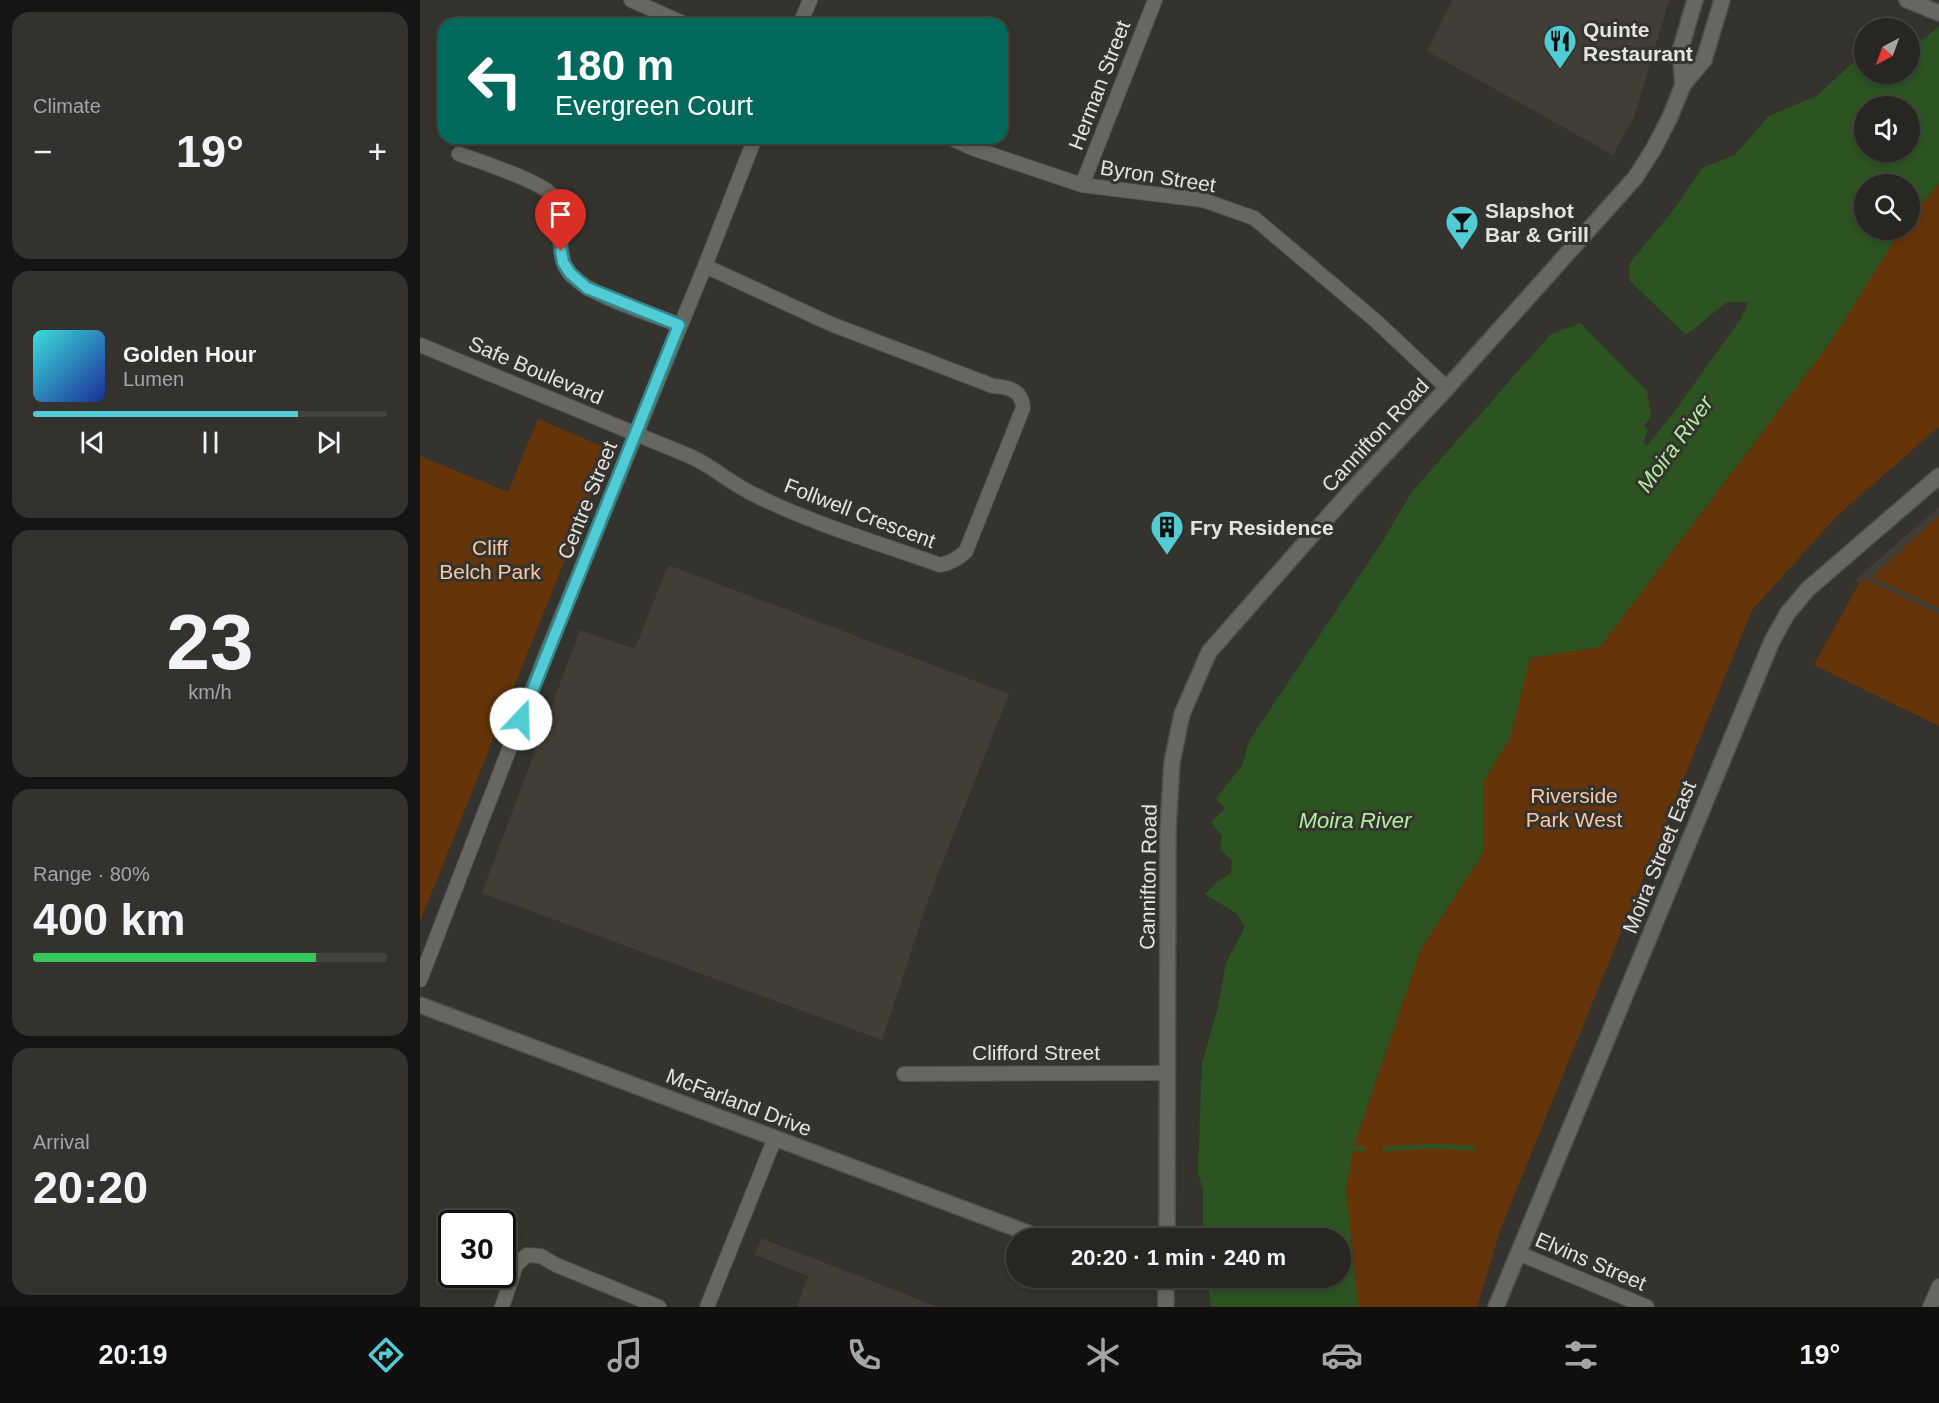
<!DOCTYPE html>
<html lang="en">
<head>
<meta charset="utf-8">
<style>
	body { margin:0; font-family:Helvetica,sans-serif; background:#33322f; color:#f1f3f6; height:100vh; display:flex; flex-direction:column; font-size:22px; white-space:nowrap }
	* { box-sizing:border-box; margin:0 }
	p { font-size:20px; color:#a4a5a5 }
	.icon { flex:none; width:33px; height:33px; fill:none; stroke:currentColor; stroke-width:2; stroke-linecap:round; stroke-linejoin:round }
	.map { position:relative; flex:1; overflow:hidden }
	.details { display:flex; flex-direction:column; gap:12px; padding:12px; background:#151513; width:420px }
	.details>* { flex:none }
	.guide { position:absolute; left:18px; top:18px; width:570px; height:126px; border-radius:18px; box-shadow:0 3px 9px #0003,0 0 0 2px #434340; background:#00695c; color:#fff; overflow:hidden }
	.needle { width:39px; rotate:221deg }
	.controls { position:absolute; left:1434px; top:18px; display:grid; gap:12px }
	.controls a { display:grid; place-items:center; width:66px; height:66px; border-radius:50%; background:#272622; box-shadow:0 3px 9px #0003,0 0 0 2px #434340; font-size:30px }
	.speed { position:absolute; left:18px; top:1210px; display:flex; gap:12px; font-size:30px; font-weight:700; text-align:center }
	.speed>* { display:grid; place-content:center; width:78px; height:78px; border-radius:50%; background:#272622; box-shadow:0 3px 9px #0003,0 0 0 2px #434340; line-height:1 }
	.speed .limit { border:3px solid #111; border-radius:9px; background:#fff; color:#111 }
	.pin { position:absolute; display:grid; place-items:center; width:51px; height:51px; color:#fff; margin:-62px -26px; border-radius:50% 50% 50% 0; rotate:-45deg; box-shadow:0 0 6px #0007 }
	.pin .icon { rotate:45deg }
	.me { position:absolute; width:66px; margin:-33px; rotate:21deg; stroke-linejoin:round; filter:drop-shadow(0 0 4px #0008) }
	.turn { display:flex; align-items:center; gap:21px; height:126px; padding:0 18px; font-size:27px }
	.turn .icon { width:78px; height:78px; stroke-width:2.5 }
	.turn b { display:block; font-size:42px; line-height:51px }
	.big { font-size:45px; font-weight:600; line-height:1.1 }
	.details .card { flex:1; display:flex; flex-direction:column; justify-content:center; gap:9px; min-width:0; padding:0 21px; border-radius:18px; background:#33322f }
	.details .dial { align-items:center; gap:0 }
	.dial b { font-size:78px; line-height:1 }
	.song { display:flex; align-items:center; gap:18px }
	.cover { width:72px; height:72px; border-radius:9px; background:linear-gradient(135deg,hsl(180 70% 55%),hsl(230 70% 35%)) }
	.played { height:6px; border-radius:3px; background:linear-gradient(90deg,#51ccd4 75%,#434340 75%) }
	.keys { display:flex; justify-content:space-around; direction:ltr }
	.heat { display:flex; justify-content:space-between; align-items:center; font-size:33px; direction:ltr }
	.charge { height:9px; border-radius:4px; background:linear-gradient(90deg,#34c759 80%,#434340 0) }
	.trip { position:absolute; left:586px; top:1228px; width:345px; height:60px; border-radius:30px; background:#272622; box-shadow:0 3px 9px #0003,0 0 0 2px #434340; font-weight:600; line-height:60px; text-align:center }
	.tab-bar { display:flex; height:96px; justify-content:space-around; align-items:center; background:#100f0e; color:#a4a5a5 }
	.tab-bar .icon { width:42px; height:42px }
	.tab-bar .current { color:#51ccd4 }
	.tab-bar b { font-size:27px; color:#f1f3f6 }
	main { display:flex; flex:1; min-height:0 }
	.map>svg:first-child { display:block }
	.built { fill:#413f35 }
	.green { fill:#653509 }
	.water { fill:#2c5421; fill-rule:evenodd }
	.lines { fill:none; stroke-linecap:round; stroke-linejoin:round }
	.stream { stroke:#2c5421; stroke-width:4.5 }
	.street-casing { stroke:#504f4b; stroke-width:16 }
	.secondary-casing { stroke:#504f4b; stroke-width:18 }
	.street { stroke:#676661; stroke-width:14 }
	.secondary { stroke:#676661; stroke-width:15 }
	.route-casing { stroke:#35858a; stroke-width:15 }
	.route { stroke:#51ccd4; stroke-width:10 }
	.labels { text-anchor:middle; dominant-baseline:central; stroke-width:6; stroke-linejoin:round; paint-order:stroke }
	.poi-label { font-size:21px; font-weight:bold; fill:#e4e3e0; stroke:#34332e; text-anchor:start }
	.street-label { font-size:21px; fill:#e4e3e0; stroke:#34332e }
	.park-label { font-size:21px; fill:#f9c8a5; stroke:#34332e }
	.water-label { font-size:22px; font-style:italic; fill:#b0eea0; stroke:#34332e }
</style>
</head>
<body>
<main>
<section class="details">
<div class="card"><p>Climate</p>
<div class="heat"><a>−</a><b class="big">19°</b><a>+</a></div>
</div>
<div class="card">
<div class="song"><i class="cover"></i><div><b>Golden Hour</b><p>Lumen</p></div></div>
<div class="played"></div>
<div class="keys"><svg class="icon" aria-label="previous" viewBox="0 0 24 24"><path d="M18 5L8 12l10 7zM5 5v14"/></svg><svg class="icon" aria-label="pause" viewBox="0 0 24 24"><path d="M8 5v14M16 5v14"/></svg><svg class="icon" aria-label="next" viewBox="0 0 24 24"><path d="M6 5l10 7-10 7zM19 5v14"/></svg></div>
</div>
<div class="card dial"><b>23</b><p>km/h</p></div>
<div class="card"><p>Range · 80%</p><b class="big">400 km</b><div class="charge"></div></div>
<div class="card"><p>Arrival</p><b class="big">20:20</b></div>
</section>
<div class="map">
<svg width="1519" height="1307" viewBox="0 0 1519 1307">
	<rect width="100%" height="100%" fill="#34332e"/>
	<path class="built" d="M1032 0H1249L1214 117 1193 155 1007 51Z
		M1519 507V618L1435 580Z
		M248 565 589 694 509 897 462 1040 62 893 160 630 215 649Z
		M341 1238 518 1307H377L388 1276 335 1255Z"/>
	<path class="green" d="M1519 183V427L1419 514 1332 610 1081 1228 1057 1307H938L926 1189 933 1148 1001 949 1063 853V782L1090 738 1110 658 1180 647 1411 341 1476 235 1481 230H1490V219Z
		M118 419 189 449 0 922V456L88 492Z
		M1519 516V608L1452 577Z
		M1442 578 1519 614V726L1394 665Z"/>
	<path class="water" d="M1519 26V183L1490 219V184H1444V230H1481L1411 341 1180 647 1110 658 1090 738 1063 782V853L1001 949 933 1148 926 1189 938 1307H791L787 1278H921V1239H783V1191L778 1172 782 1063 797 1011 806 963 825 927 817 914 785 894 796 883 811 873 812 861 800 849 802 836 794 827 792 821 805 809 796 798 822 766 829 741 964 539 991 493 1130 335 1160 323 1227 391 1231 417 1224 425 1228 431 1223 442 1227 446 1254 412 1320 320 1329 302H1307L1266 335 1210 281 1209 264 1255 208 1282 168 1315 155 1349 116 1398 95 1444 52V74H1490V41L1504 39ZM1444 106H1490V152H1444Z"/>
	<g class="lines">
		<path class="stream" d="M933 1148 944 1149
			M965 1149 1012 1146 1053 1148"/>
		<g class="street-casing">
			<path id="street" d="M211 0 265 24
				M380 24 390 0
				M529 138 555 149 662 185 783 200 834 218 956 321 1027 388
				M39 154C59 161 120 181 132 195 140 205 139 223 140 235 141 249 141 264 151 275 172 297 229 313 259 325
				M662 185 735 0
				M0 345 272 457C295 468 313 485 335 495 393 524 459 543 520 565 531 563 538 559 546 551L603 408C602 390 589 387 573 386L411 324 285 266
				M0 980 126 654 285 266 335 138
				M484 1074 748 1073
				M1098 1253 1227 1307
				M82 1307 96 1265 107 1255 121 1256 136 1265 239 1307
				M287 1307 355 1138
				M1510 1307 1519 1286"/>
		</g>
		<g class="secondary-casing">
			<path id="secondary" d="M1487 0 1519 13
				M1263 85 1260 51 1275 0
				M0 1005 624 1239
				M747 1239 748 829 752 762 762 714 789 652 929 493 1027 388 1215 178 1233 150 1250 117 1263 85 1284 60 1302 0
				M746 1307V1278
				M1076 1307 1352 641 1367 614 1388 589 1519 476"/>
		</g>
		<use href="#street" class="street"/>
		<use href="#secondary" class="secondary"/>
	</g>
	<g class="lines">
		<g class="route-casing">
			<path id="route" d="M101 719 259 325 167 288 150 273 143 262 141 251"/>
		</g>
		<use href="#route" class="route"/>
	</g>
	<defs>
		<g id="restaurant-pin" transform="scale(1.725)"><path d="M0 17L-7.5 6A9.5 9.5 0 1 1 7.5 6Z" fill="#51ccd4" stroke="#34332e"/><path d="M-5-6h1v4h1v-4h1v4h1v-4h1v5L-1.5 .5V6h-2V.5L-5-1ZM5-6V6H3V1.5H1.5Q1.5-4 5-6Z" fill="#111"/></g>
		<g id="bar-pin" transform="scale(1.725)"><path d="M0 17L-7.5 6A9.5 9.5 0 1 1 7.5 6Z" fill="#51ccd4" stroke="#34332e"/><path d="M-6-5H6L.8 .8V4.5H3.5V6h-7V4.5H-.8V.8Z" fill="#111"/></g>
		<g id="building-pin" transform="scale(1.725)"><path d="M0 17L-7.5 6A9.5 9.5 0 1 1 7.5 6Z" fill="#51ccd4" stroke="#34332e"/><path d="M-4-6H4V6H1V3H-1V6H-4ZM-2.5-4.3h1.7v1.8h-1.7ZM.8-4.3h1.7v1.8H.8ZM-2.5-1h1.7V.8h-1.7ZM.8-1h1.7V.8H.8Z" fill="#111"/></g>
	</defs>
	<g fill-rule="evenodd">
		<use href="#restaurant-pin" x="1140" y="41"/>
		<use href="#bar-pin" x="1042" y="222"/>
		<use href="#building-pin" x="747" y="527"/>
	</g>
	<g class="labels">
		<g class="poi-label">
			<text x="1163" y="29">Quinte<tspan x="1163" dy="24">Restaurant</tspan></text>
			<text x="1065" y="210">Slapshot<tspan x="1065" dy="24">Bar &amp; Grill</tspan></text>
			<text x="770" y="527">Fry Residence</text>
		</g>
		<g class="street-label">
			<text transform="translate(679 85) rotate(-69)">Herman Street</text>
			<text transform="translate(738 176) rotate(9)">Byron Street</text>
			<text transform="translate(116 370) rotate(23)">Safe Boulevard</text>
			<text transform="translate(955 435) rotate(-47)">Cannifton Road</text>
			<text transform="translate(167 500) rotate(-68)">Centre Street</text>
			<text transform="translate(440 513) rotate(21)">Follwell Crescent</text>
			<text transform="translate(1239 857) rotate(-68)">Moira Street East</text>
			<text transform="translate(728 877) rotate(-89)">Cannifton Road</text>
			<text x="616" y="1052">Clifford Street</text>
			<text transform="translate(319 1102) rotate(21)">McFarland Drive</text>
			<text transform="translate(1171 1261) rotate(23)">Elvins Street</text>
		</g>
		<g class="park-label">
			<text x="70" y="547">Cliff<tspan x="70" dy="24">Belch Park</tspan></text>
			<text x="1154" y="795">Riverside<tspan x="1154" dy="24">Park West</tspan></text>
		</g>
		<g class="water-label">
			<text transform="translate(1255 444) rotate(-54)">Moira River</text>
			<text x="935" y="820">Moira River</text>
		</g>
	</g>
</svg>
<div class="controls">
<a><svg class="needle" viewBox="-14 -14 28 28"><path d="M0-13l5 13h-10z" fill="#e53935"/><path d="M0 13l5-13h-10z" fill="#a4a5a5"/></svg></a>
<a><svg class="icon" aria-label="sound" viewBox="0 0 24 24"><path d="M4 9h4l5-4v14l-5-4H4zM17 9q2 3 0 6"/></svg></a>
<a><svg class="icon" aria-label="search" viewBox="0 0 24 24"><circle cx="10" cy="10" r="6"/><path d="M15 15l6 6"/></svg></a>
</div>
<div class="speed"><div class="limit">30</div></div>
<div class="pin" style="left:141px;top:251px;background:#d93025"><svg class="icon" aria-label="arrive" viewBox="0 0 24 24"><path d="M6 21V4h12l-3 4 3 4H6"/></svg></div>
<svg class="me" style="left:101px;top:719px" viewBox="-20 -20 40 40"><circle r="19" fill="#fff"/><path d="M0-13L10 11 0 6-10 11z" fill="#51ccd4"/></svg>
<div class="trip">20:20 · 1 min · 240 m</div>
<div class="guide">
<div class="turn"><svg class="icon" aria-label="left" viewBox="0 0 24 24"><path d="M17 20v-9H6M10 6l-5 5 5 5"/></svg><div><b>180 m</b>Evergreen Court</div></div>
</div>
</div>
</main>
<nav class="tab-bar">
<b>20:19</b>
<svg class="icon current" aria-label="directions" viewBox="0 0 24 24"><path d="M12 3l9 9-9 9-9-9zM9 14v-3h6M13 9l2 2-2 2"/></svg>
<svg class="icon" aria-label="music" viewBox="0 0 24 24"><path d="M9 18V5l10-2v13"/><circle cx="6" cy="18" r="3"/><circle cx="16" cy="16" r="3"/></svg>
<svg class="icon" aria-label="phone" viewBox="0 0 24 24"><path d="M5 4h4l2 5-3 2q2 4 5 5l2-3 5 2v4C11 20 4 13 5 4z"/></svg>
<svg class="icon" aria-label="climate" viewBox="0 0 24 24"><path d="M12 3v18M4 7l16 10M4 17L20 7"/></svg>
<svg class="icon" aria-label="car" viewBox="0 0 24 24"><path d="M5 17H2v-5l4-1 3-4h7l3 4 3 1v5h-3M9 17h6M6 11h13"/><circle cx="7" cy="17" r="2"/><circle cx="17" cy="17" r="2"/></svg>
<svg class="icon" aria-label="filters" viewBox="0 0 24 24"><path d="M4 7h16M4 17h16"/><circle cx="9" cy="7" r="2"/><circle cx="15" cy="17" r="2"/></svg>
<b>19°</b>
</nav>
</body>
</html>
